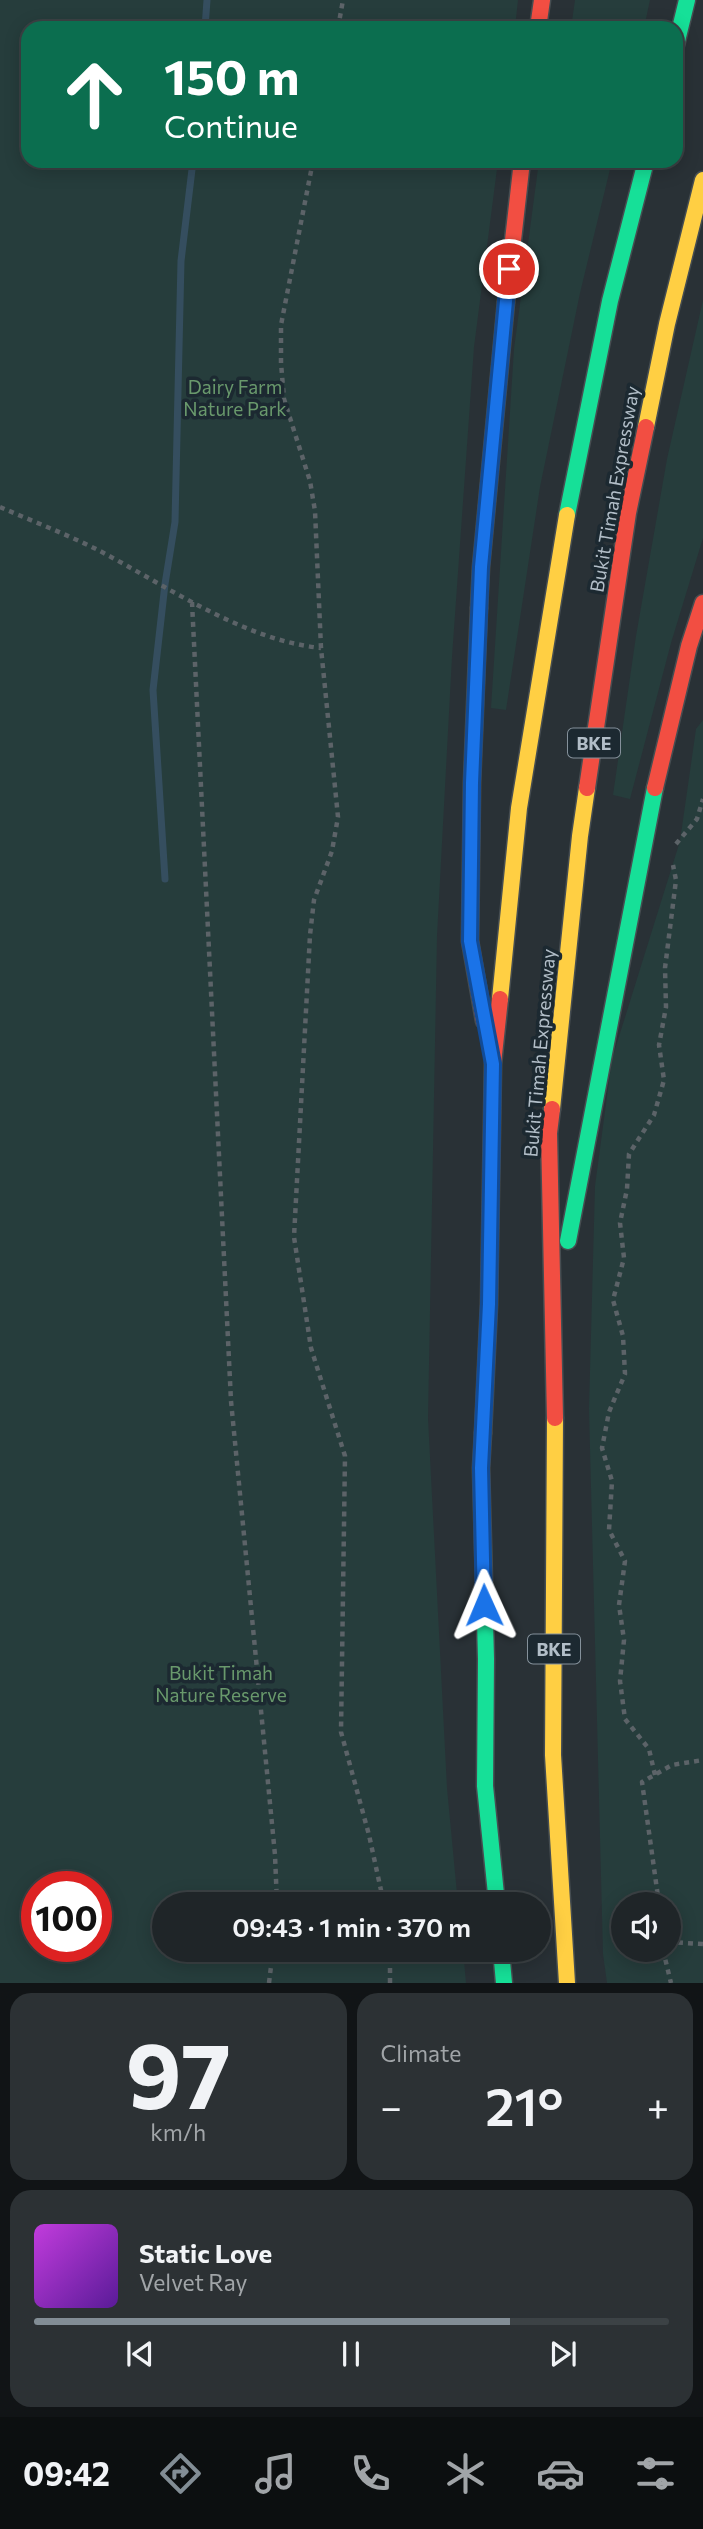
<!DOCTYPE html>
<html lang="en">
<head>
<meta charset="utf-8">
<style>
	body { margin:0; font-family:Commissioner,sans-serif; background:#2c3134; color:#f1f3f6; height:100vh; display:flex; flex-direction:column; font-size:26px; white-space:nowrap }
	* { box-sizing:border-box; margin:0 }
	p { font-size:23px; color:#a1a5a8 }
	.icon { flex:none; width:38px; height:38px; fill:none; stroke:currentColor; stroke-width:2; stroke-linecap:round; stroke-linejoin:round }
	.map { position:relative; height:1983px; overflow:hidden }
	.panel { display:flex; flex-direction:column; gap:10px; padding:10px; background:#111416; flex:1 }
	.panel>* { flex:none }
	.hud { position:absolute; left:21px; top:21px; width:662px; height:147px; border-radius:21px; box-shadow:0 4px 18px #0003,0 0 0 2px #3c4245; background:#0b6e4f; color:#fff; overflow:hidden }
	.buttons { position:absolute; left:611px; top:1892px; display:grid; gap:14px }
	.buttons a { display:grid; place-items:center; width:70px; height:70px; border-radius:50%; background:#1f2528; box-shadow:0 4px 18px #0003,0 0 0 2px #3c4245; font-size:35px }
	.speed { position:absolute; left:21px; top:1871px; display:flex; gap:14px; font-size:35px; font-weight:700; text-align:center }
	.speed>* { display:grid; place-content:center; width:91px; height:91px; border-radius:50%; background:#1f2528; box-shadow:0 4px 18px #0003,0 0 0 2px #3c4245; line-height:1 }
	.speed .limit { border:10px solid #d22; background:#fff; color:#111 }
	.pin { position:absolute; display:grid; place-items:center; width:60px; height:60px; color:#fff; margin:-30px; border:4px solid #fff; border-radius:50%; box-shadow:0 2px 7px #0007 }
	.me { position:absolute; width:77px; margin:-38px; rotate:359deg; stroke-linejoin:round; filter:drop-shadow(0 0 5px #0008) }
	.turn { display:flex; align-items:center; gap:24px; height:147px; padding:0 28px; font-size:32px }
	.turn .icon { width:91px; height:91px; stroke-width:2.5 }
	.turn b { display:block; font-size:49px; line-height:60px }
	.big { font-size:52px; font-weight:600; line-height:1.1 }
	.panel .tile { flex:1; display:flex; flex-direction:column; justify-content:center; gap:10px; min-width:0; padding:0 24px; border-radius:21px; background:#2c3134 }
	.panel .dial { align-items:center; gap:0 }
	.dial b { font-size:91px; line-height:1 }
	.song { display:flex; align-items:center; gap:21px }
	.cover { width:84px; height:84px; border-radius:10px; background:linear-gradient(135deg,hsl(290 70% 55%),hsl(270 70% 35%)) }
	.played { height:7px; border-radius:4px; background:linear-gradient(90deg,#828d95 75%,#3c4245 75%) }
	.keys { display:flex; justify-content:space-around; direction:ltr }
	.heat { display:flex; justify-content:space-between; align-items:center; font-size:38px; direction:ltr }
	.panel .tiles { flex:1; display:grid; gap:10px; grid-template-columns:1fr 1fr }
	.tile:last-child { grid-column:span 2 }
	.trip { position:absolute; left:152px; top:1892px; width:399px; height:70px; border-radius:35px; background:#1f2528; box-shadow:0 4px 18px #0003,0 0 0 2px #3c4245; font-weight:600; line-height:70px; text-align:center }
	.menu { display:flex; height:112px; justify-content:space-around; align-items:center; background:#0c0f10; color:#a1a5a8 }
	.menu .icon { width:49px; height:49px }
	.menu .active { color:#828d95 }
	.menu b { font-size:32px; color:#f1f3f6 }
	.map>svg:first-child { display:block }
	.green { fill:#263d3c; fill-rule:evenodd }
	.lines { fill:none; stroke-linecap:round; stroke-linejoin:round }
	.stream { stroke:#354e5f; stroke-width:7 }
	.fast-casing { stroke:#464d51; stroke-width:19 }
	.slow-casing { stroke:#464d51; stroke-width:19 }
	.jam-casing { stroke:#464d51; stroke-width:19 }
	.path { stroke:#5c6368; stroke-width:4.5; stroke-dasharray:5 5; stroke-linecap:butt }
	.fast { stroke:#16e098; stroke-width:16 }
	.slow { stroke:#ffcf43; stroke-width:16 }
	.jam { stroke:#f24e42; stroke-width:16 }
	.route-casing { stroke:#114b97; stroke-width:18 }
	.route { stroke:#1a73e8; stroke-width:12 }
	.labels { text-anchor:middle; dominant-baseline:central; stroke-width:7; stroke-linejoin:round; paint-order:stroke }
	.shield { fill:#1c2931; stroke:#85919b; stroke-width:2 }
	.shield-label { font-size:18px; font-weight:bold; fill:#b2bec8 }
	.park-label { font-size:19px; fill:#69996c; stroke:#1c2931 }
	.street-label { font-size:19px; fill:#b2bec8; stroke:#1c2931 }
</style>
</head>
<body>
<div class="map">
<svg width="703" height="1983" viewBox="0 0 703 1983">
	<rect width="100%" height="100%" fill="#293136"/>
	<path class="green" d="M0 0H518L515 28H28V161H498L474 347 452 657 437 936 428 1418 447 1788 458 1904H164V1950H463L466 1983H0ZM37 1886H96V1946H37Z
		M575 0H650L644 28H571Z
		M539 161H612L580 293 540 487 506 710 491 708 514 349Z
		M703 300V538L671 643 630 799 613 795 636 636 667 459Z
		M703 720V1983H607L603 1954 589 1409 595 1186 612 1059 680 841 696 729ZM623 1904H668V1950H623Z"/>
	<g class="lines">
		<path class="stream" d="M205 28 207 0
			M165 879 153 690 165 584 175 522 181 261 193 161"/>
		<g class="fast-casing">
			<path id="fast" d="M676 45 687 0
				M567 515 610 301 646 161
				M568 1241 655 788
				M483 1433 481 1468 486 1659 485 1786 497 1904
				M501 1950 504 1983"/>
		</g>
		<g class="slow-casing">
			<path id="slow" d="M646 427 667 324 703 180
				M479 608 481 567 506 302
				M500 999 519 808 567 515
				M552 1109 580 836 587 788
				M555 1418 553 1755 567 1983"/>
		</g>
		<g class="jam-casing">
			<path id="jam" d="M538 28 542 0
				M506 302 522 161
				M479 608 472 783 470 941 484 1021
				M587 788 628 513 646 427
				M655 788 689 646 703 603
				M552 1109 549 1133 555 1418
				M483 1433 489 1304 493 1064 500 999"/>
		</g>
		<path class="path" d="M338 28 343 0
			M313 161 281 325V363L284 399 310 481 315 511 321 648 338 817 332 851 314 900 310 935 294 1237 311 1348 345 1456 341 1732 369 1835 384 1904
			M0 507C32 521 66 534 98 550 167 586 243 640 321 648
			M192 602 231 1401 275 1855 277 1904
			M676 844 697 819 703 799
			M655 1775 649 1749 625 1719 620 1681 624 1640 619 1605 625 1561 609 1530 612 1481 602 1448 609 1412 625 1374 623 1336 613 1300 624 1258 620 1223 627 1189 629 1154 654 1115 664 1080 659 1045 666 1007 665 968 676 880 673 865
			M659 1904 642 1782 672 1765 703 1760
			M668 1942 703 1944
			M663 1950 671 1983
			M269 1983 273 1950
			M390 1983V1950"/>
		<use href="#fast" class="fast"/>
		<use href="#slow" class="slow"/>
		<use href="#jam" class="jam"/>
	</g>
	<g class="lines">
		<g class="route-casing">
			<path id="route" d="M484 1605 481 1468 489 1304 493 1064 470 941 472 783 481 567 509 269"/>
		</g>
		<use href="#route" class="route"/>
	</g>
	<g class="labels">
		<g class="shield">
			<rect x="568" y="728.5" width="52" height="29" rx="5"/>
			<rect x="528" y="1634.5" width="52" height="29" rx="5"/>
		</g>
		<g class="shield-label">
			<text x="594" y="743">BKE</text>
			<text x="554" y="1649">BKE</text>
		</g>
		<g class="park-label">
			<text x="235" y="386">Dairy Farm<tspan x="235" dy="22">Nature Park</tspan></text>
			<text x="221" y="1672">Bukit Timah<tspan x="221" dy="22">Nature Reserve</tspan></text>
		</g>
		<g class="street-label">
			<text transform="translate(614 489) rotate(-80)">Bukit Timah Expressway</text>
			<text transform="translate(539 1053) rotate(-85)">Bukit Timah Expressway</text>
		</g>
	</g>
</svg>
<div class="buttons">
<a><svg class="icon" aria-label="sound" viewBox="0 0 24 24"><path d="M4 9h4l5-4v14l-5-4H4zM17 9q2 3 0 6"/></svg></a>
</div>
<div class="speed"><div class="limit">100</div></div>
<div class="pin" style="left:509px;top:269px;background:#d93025"><svg class="icon" aria-label="arrive" viewBox="0 0 24 24"><path d="M6 21V4h12l-3 4 3 4H6"/></svg></div>
<svg class="me" style="left:484px;top:1605px" viewBox="-20 -20 40 40"><path d="M0-17L14 15 0 8-14 15z" fill="#1a73e8" stroke="#fff" stroke-width="4"/></svg>
<div class="trip">09:43 · 1 min · 370 m</div>
<div class="hud">
<div class="turn"><svg class="icon" aria-label="ahead" viewBox="0 0 24 24"><path d="M12 20V5M6 11l6-6 6 6"/></svg><div><b>150 m</b>Continue</div></div>
</div>
</div>
<section class="panel">
<div class="tiles">
<div class="tile dial"><b>97</b><p>km/h</p></div>
<div class="tile"><p>Climate</p>
<div class="heat"><a>−</a><b class="big">21°</b><a>+</a></div>
</div>
<div class="tile">
<div class="song"><i class="cover"></i><div><b>Static Love</b><p>Velvet Ray</p></div></div>
<div class="played"></div>
<div class="keys"><svg class="icon" aria-label="previous" viewBox="0 0 24 24"><path d="M18 5L8 12l10 7zM5 5v14"/></svg><svg class="icon" aria-label="pause" viewBox="0 0 24 24"><path d="M8 5v14M16 5v14"/></svg><svg class="icon" aria-label="next" viewBox="0 0 24 24"><path d="M6 5l10 7-10 7zM19 5v14"/></svg></div>
</div>
</div>
</section>
<nav class="menu">
<b>09:42</b>
<svg class="icon active" aria-label="directions" viewBox="0 0 24 24"><path d="M12 3l9 9-9 9-9-9zM9 14v-3h6M13 9l2 2-2 2"/></svg>
<svg class="icon" aria-label="music" viewBox="0 0 24 24"><path d="M9 18V5l10-2v13"/><circle cx="6" cy="18" r="3"/><circle cx="16" cy="16" r="3"/></svg>
<svg class="icon" aria-label="phone" viewBox="0 0 24 24"><path d="M5 4h4l2 5-3 2q2 4 5 5l2-3 5 2v4C11 20 4 13 5 4z"/></svg>
<svg class="icon" aria-label="climate" viewBox="0 0 24 24"><path d="M12 3v18M4 7l16 10M4 17L20 7"/></svg>
<svg class="icon" aria-label="car" viewBox="0 0 24 24"><path d="M5 17H2v-5l4-1 3-4h7l3 4 3 1v5h-3M9 17h6M6 11h13"/><circle cx="7" cy="17" r="2"/><circle cx="17" cy="17" r="2"/></svg>
<svg class="icon" aria-label="filters" viewBox="0 0 24 24"><path d="M4 7h16M4 17h16"/><circle cx="9" cy="7" r="2"/><circle cx="15" cy="17" r="2"/></svg>
</nav>
</body>
</html>
